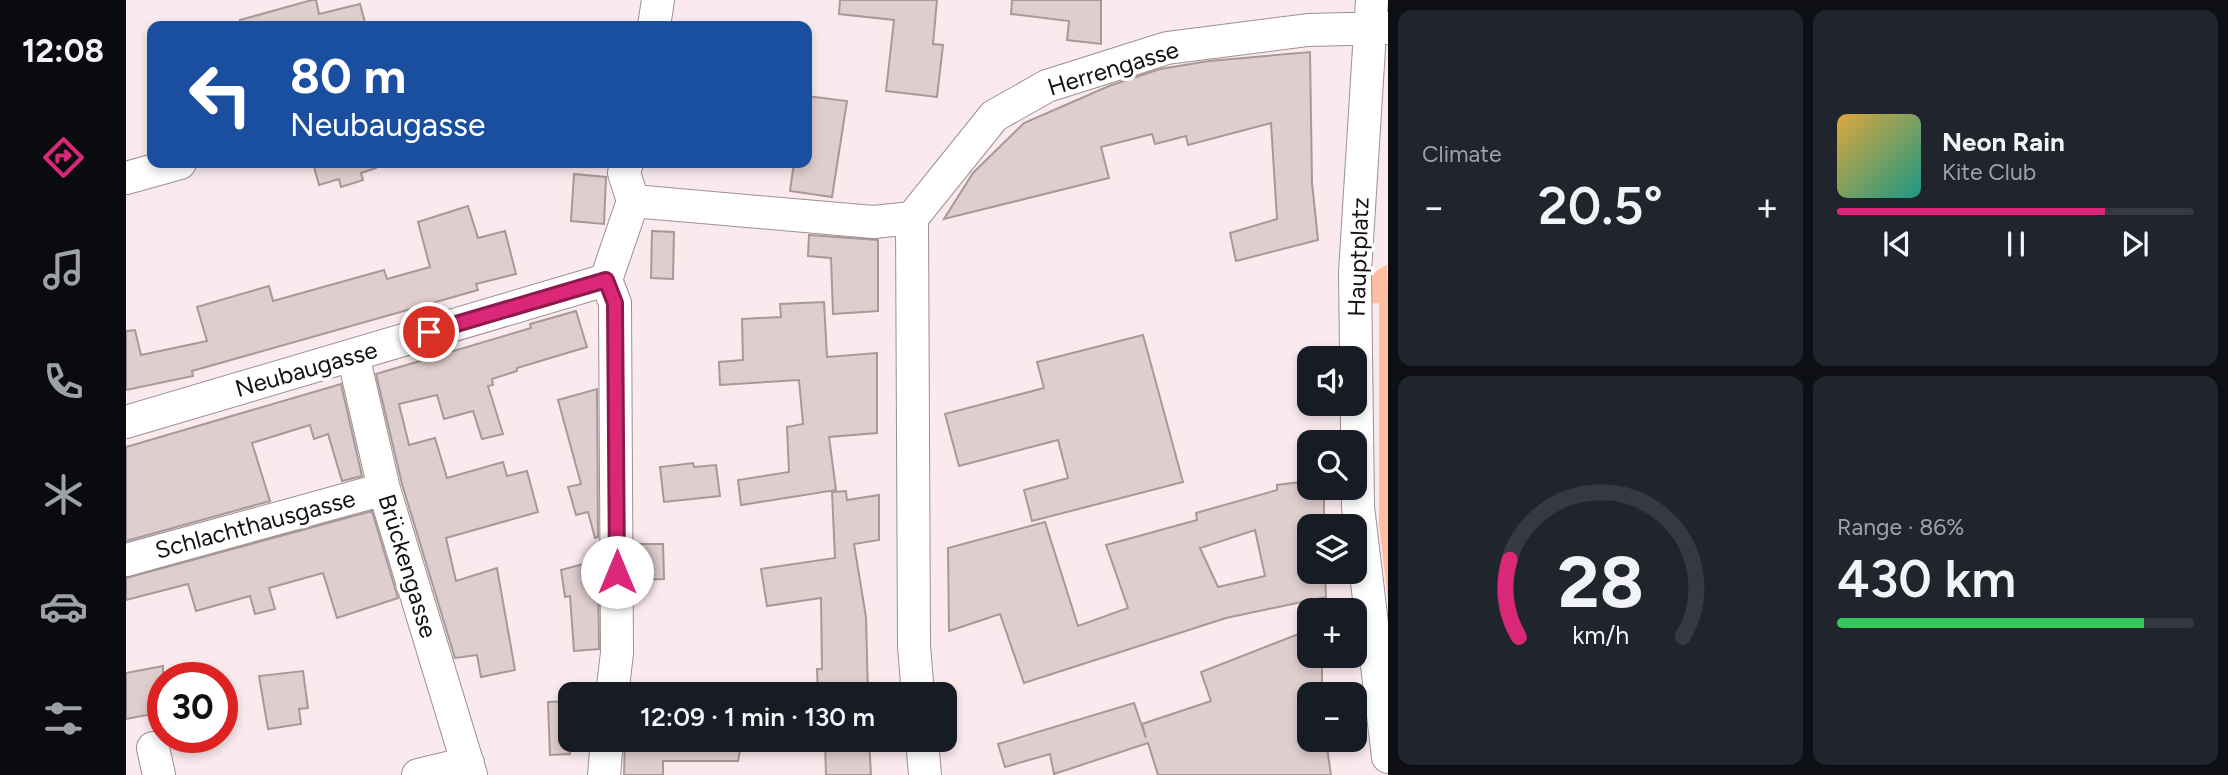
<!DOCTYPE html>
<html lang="en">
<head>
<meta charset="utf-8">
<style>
	body { margin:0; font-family:Figtree,sans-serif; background:#20242c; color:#f1f3f6; height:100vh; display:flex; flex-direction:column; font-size:26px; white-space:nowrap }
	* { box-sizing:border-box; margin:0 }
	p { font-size:23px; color:#9ea1a6 }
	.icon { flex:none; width:38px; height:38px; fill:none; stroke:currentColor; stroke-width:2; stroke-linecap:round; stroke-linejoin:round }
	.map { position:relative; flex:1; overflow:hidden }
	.drawer { display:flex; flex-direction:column; gap:10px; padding:10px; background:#0d0f14; width:840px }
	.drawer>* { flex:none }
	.top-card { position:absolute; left:21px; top:21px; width:665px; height:147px; border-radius:14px; box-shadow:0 4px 10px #0003; background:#1a4fa0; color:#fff; overflow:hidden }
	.buttons { position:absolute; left:1171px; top:346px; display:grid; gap:14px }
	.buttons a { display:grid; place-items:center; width:70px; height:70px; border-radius:14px; background:#171b24; box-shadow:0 4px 10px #0003; font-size:35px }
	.speed { position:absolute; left:21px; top:662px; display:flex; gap:14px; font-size:35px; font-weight:700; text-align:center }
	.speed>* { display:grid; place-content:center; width:91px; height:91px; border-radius:50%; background:#171b24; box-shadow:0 4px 10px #0003; line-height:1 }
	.speed .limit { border:10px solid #d22; background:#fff; color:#111 }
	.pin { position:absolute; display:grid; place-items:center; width:60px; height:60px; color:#fff; margin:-30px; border:4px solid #fff; border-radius:50%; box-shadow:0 2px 7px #0007 }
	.me { position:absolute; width:77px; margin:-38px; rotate:0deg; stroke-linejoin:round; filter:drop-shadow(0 0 5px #0008) }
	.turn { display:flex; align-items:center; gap:24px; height:147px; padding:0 28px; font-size:32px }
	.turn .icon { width:91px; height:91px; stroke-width:2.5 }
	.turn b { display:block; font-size:49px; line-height:60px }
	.big { font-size:52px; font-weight:600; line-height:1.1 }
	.drawer .card { flex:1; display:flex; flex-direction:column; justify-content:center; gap:10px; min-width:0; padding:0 24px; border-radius:14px; background:#20242c }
	.drawer .dial { align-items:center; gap:0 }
	.dial svg { height:182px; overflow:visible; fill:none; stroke:#363941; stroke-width:7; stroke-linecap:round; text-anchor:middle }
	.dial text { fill:#f1f3f6; stroke:none }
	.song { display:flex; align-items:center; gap:21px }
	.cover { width:84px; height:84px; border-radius:10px; background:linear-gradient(135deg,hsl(40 70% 55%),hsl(170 70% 35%)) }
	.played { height:7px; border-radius:4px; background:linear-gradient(90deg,#db2777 75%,#363941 75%) }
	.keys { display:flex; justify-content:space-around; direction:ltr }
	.heat { display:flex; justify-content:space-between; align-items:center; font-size:38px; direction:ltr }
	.charge { height:10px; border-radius:5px; background:linear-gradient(90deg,#34c759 86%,#363941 0) }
	.drawer .tiles { flex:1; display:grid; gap:10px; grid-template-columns:repeat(2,1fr) }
	.trip { position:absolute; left:432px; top:682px; width:399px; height:70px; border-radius:14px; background:#171b24; box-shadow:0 4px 10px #0003; font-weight:600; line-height:70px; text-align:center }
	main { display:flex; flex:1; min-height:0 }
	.menu { display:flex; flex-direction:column; width:126px; justify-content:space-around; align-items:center; background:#090b0e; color:#9ea1a6 }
	.menu .icon { width:49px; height:49px }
	.menu .active { color:#db2777 }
	.menu b { font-size:32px; color:#f1f3f6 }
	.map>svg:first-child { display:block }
	.green { fill:#febfa0 }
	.building { fill:#dececd; stroke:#a89897; stroke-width:2; fill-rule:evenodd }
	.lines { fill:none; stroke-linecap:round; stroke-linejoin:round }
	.minor-casing { stroke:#9e8f94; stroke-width:34 }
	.minor { stroke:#fff; stroke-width:32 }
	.route-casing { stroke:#8e194d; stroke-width:18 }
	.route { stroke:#db2777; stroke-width:12 }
	.labels { text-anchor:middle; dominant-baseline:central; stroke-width:7; stroke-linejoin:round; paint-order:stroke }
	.street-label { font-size:24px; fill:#161112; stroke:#fff }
</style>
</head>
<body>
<main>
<nav class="menu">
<b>12:08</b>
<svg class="icon active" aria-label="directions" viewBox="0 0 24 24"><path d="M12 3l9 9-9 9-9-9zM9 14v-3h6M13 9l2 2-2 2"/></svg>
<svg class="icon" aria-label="music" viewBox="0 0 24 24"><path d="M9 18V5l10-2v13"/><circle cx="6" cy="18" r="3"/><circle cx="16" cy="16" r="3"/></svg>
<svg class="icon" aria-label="phone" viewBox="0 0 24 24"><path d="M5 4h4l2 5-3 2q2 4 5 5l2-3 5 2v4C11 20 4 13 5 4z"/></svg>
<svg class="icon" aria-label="climate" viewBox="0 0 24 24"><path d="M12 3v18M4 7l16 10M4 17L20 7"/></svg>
<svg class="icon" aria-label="car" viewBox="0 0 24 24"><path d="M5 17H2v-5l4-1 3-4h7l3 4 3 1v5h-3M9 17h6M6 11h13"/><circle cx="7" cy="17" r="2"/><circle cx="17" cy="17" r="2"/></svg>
<svg class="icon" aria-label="filters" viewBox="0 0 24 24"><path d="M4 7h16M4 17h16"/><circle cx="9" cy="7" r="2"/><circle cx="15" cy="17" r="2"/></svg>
</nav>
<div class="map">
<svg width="1262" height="775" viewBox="0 0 1262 775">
	<rect width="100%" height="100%" fill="#faeaee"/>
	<path class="green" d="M1261 265 1262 290V601L1253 524V303L1240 304C1243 286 1242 272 1261 265Z"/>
	<path class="building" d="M186 0H190L193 14 234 4 240 26H115L114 20Z
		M714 0H811L807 44 817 45 811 97 760 91 768 20 713 14Z
		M886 0H975V44L941 40 943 21 885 14Z
		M1184 52 1186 183 1192 240 1110 261 1104 233 1151 219 1145 123 1062 145 1060 136 1029 144 1026 134 975 147 983 178 818 219 847 173 898 123 983 86 1034 69 1083 61Z
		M681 96 721 101 706 197 664 191 668 163H681Z
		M187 163H250V168L235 173 237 180 215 187 213 179 193 185Z
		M448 174 480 177 478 224 445 221Z
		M342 206 352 238 379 231 390 274 350 284 352 290 66 371 67 376 0 390V331L9 330 15 355 81 341 71 307 143 286 147 301 258 270 261 279 304 267 292 222Z
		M526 231 548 232 547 279 525 278Z
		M683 235 752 240V311L707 314 705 258 682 256Z
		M698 302 701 357 751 353V433L703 437 710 490 615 505 612 480 663 472 661 427 677 424 673 380 594 385 593 362 617 360 616 319 655 317 654 304Z
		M450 311 461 347 391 368V371L366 379 367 385 362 386 377 434 356 439 347 411 318 419 311 395 273 404 283 445 309 438 321 478 377 462 381 476 401 471 412 512 320 538 330 581 371 568 389 670 355 677 351 655 329 658 276 484 250 374 405 328 404 324Z
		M1017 335 1057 482 906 521 898 490 942 478 932 440 833 466 819 414 918 388 911 362Z
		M215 384 236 476 216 481 202 434 188 439 184 425 126 443 144 501 0 541V447Z
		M471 389 472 537 469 538 462 512 450 515 442 487 455 484 432 400Z
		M567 463 568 467 590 465 594 496 538 502 534 467Z
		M1183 481V488H1198V527H1183V572H1199L1200 597 1100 618 898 683 874 614 823 631 822 548 919 522 952 626 1002 608 980 545 1071 520 1070 513 1151 490V485ZM1129 530 1139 576 1092 587 1074 548Z
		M720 491 721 500 753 495V540L728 544 740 617 742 695H692L691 669H696L695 598 641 606 635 569 709 558 706 492Z
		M246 511 272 598 211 618 197 573 143 588 149 609 129 614 124 596 70 611 62 584 0 600V578Z
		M511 544H537L538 579 509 580Z
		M472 560 473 649 448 651 444 596 439 597 435 570Z
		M1183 630V656H1196V695H1183V743L1200 741 1205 775H1032L1022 743 928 774 924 754 879 767 872 744 1008 703 1020 738 1016 724 1085 701 1075 672Z
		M37 666V712L0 719V673Z
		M177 671 182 708 173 709 175 724 142 729 133 676Z
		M444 701V754L424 755 422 702Z
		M499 740H616L612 761H537V775H498Z
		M699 740H743L745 775H700Z"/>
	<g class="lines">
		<g class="minor-casing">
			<path id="minor" d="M1246 0 1229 272 1232 507 1262 757
				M528 26 532 0
				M0 178 54 163
				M507 201 747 222 786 218 868 116 921 86 1041 48 1182 30 1262 28
				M786 218 788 646 792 695
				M227 355 258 489 345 775
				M0 422 480 280
				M0 560 258 489
				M486 695 491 653 489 303 480 280 507 201 498 173 501 163
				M796 740 799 775
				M27 748 33 775
				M292 775 342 763
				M478 775 481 740"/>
		</g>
		<use href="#minor" class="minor"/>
	</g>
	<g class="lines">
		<g class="route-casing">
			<path id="route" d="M303 332 480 280 489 303 491 572"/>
		</g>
		<use href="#route" class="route"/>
	</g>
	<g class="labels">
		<g class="street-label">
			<text transform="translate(987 68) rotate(-17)">Herrengasse</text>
			<text transform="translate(1232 257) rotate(-88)">Hauptplatz</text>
			<text transform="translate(180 369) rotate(-16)">Neubaugasse</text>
			<text transform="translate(129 524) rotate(-15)">Schlachthausgasse</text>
			<text transform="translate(282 566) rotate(73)">Brückengasse</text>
		</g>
	</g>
</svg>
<div class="buttons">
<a><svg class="icon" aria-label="sound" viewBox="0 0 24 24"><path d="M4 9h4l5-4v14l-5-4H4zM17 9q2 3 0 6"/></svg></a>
<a><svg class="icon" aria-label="search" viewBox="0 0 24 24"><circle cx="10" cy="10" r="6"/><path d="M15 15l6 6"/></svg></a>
<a><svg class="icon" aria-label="layers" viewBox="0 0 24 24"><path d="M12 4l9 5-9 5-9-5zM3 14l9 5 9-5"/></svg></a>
<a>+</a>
<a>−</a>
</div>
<div class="speed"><div class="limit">30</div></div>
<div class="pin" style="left:303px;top:332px;background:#d93025"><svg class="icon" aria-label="arrive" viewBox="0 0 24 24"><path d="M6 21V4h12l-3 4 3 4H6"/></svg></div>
<svg class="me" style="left:491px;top:572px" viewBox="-20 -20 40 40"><circle r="19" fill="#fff"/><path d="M0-13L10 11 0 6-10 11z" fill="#db2777"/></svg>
<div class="trip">12:09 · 1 min · 130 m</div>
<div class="top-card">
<div class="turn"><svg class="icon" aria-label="left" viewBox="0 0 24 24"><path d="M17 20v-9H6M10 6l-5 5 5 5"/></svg><div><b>80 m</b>Neubaugasse</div></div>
</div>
</div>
<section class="drawer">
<div class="tiles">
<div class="card"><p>Climate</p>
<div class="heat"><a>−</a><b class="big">20.5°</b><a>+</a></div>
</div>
<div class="card">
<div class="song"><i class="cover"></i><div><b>Neon Rain</b><p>Kite Club</p></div></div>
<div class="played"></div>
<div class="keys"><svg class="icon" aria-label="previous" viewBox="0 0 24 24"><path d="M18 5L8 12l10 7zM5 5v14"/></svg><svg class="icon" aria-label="pause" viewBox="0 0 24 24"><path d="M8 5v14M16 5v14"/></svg><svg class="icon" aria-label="next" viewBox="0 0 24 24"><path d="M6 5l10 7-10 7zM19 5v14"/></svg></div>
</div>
<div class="card dial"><svg viewBox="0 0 100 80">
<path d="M14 69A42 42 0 1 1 86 69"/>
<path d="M14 69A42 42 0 0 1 10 35" stroke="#db2777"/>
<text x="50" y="56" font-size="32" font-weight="700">28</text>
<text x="50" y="72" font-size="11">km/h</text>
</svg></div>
<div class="card"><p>Range · 86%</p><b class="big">430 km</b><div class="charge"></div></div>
</div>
</section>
</main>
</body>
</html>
